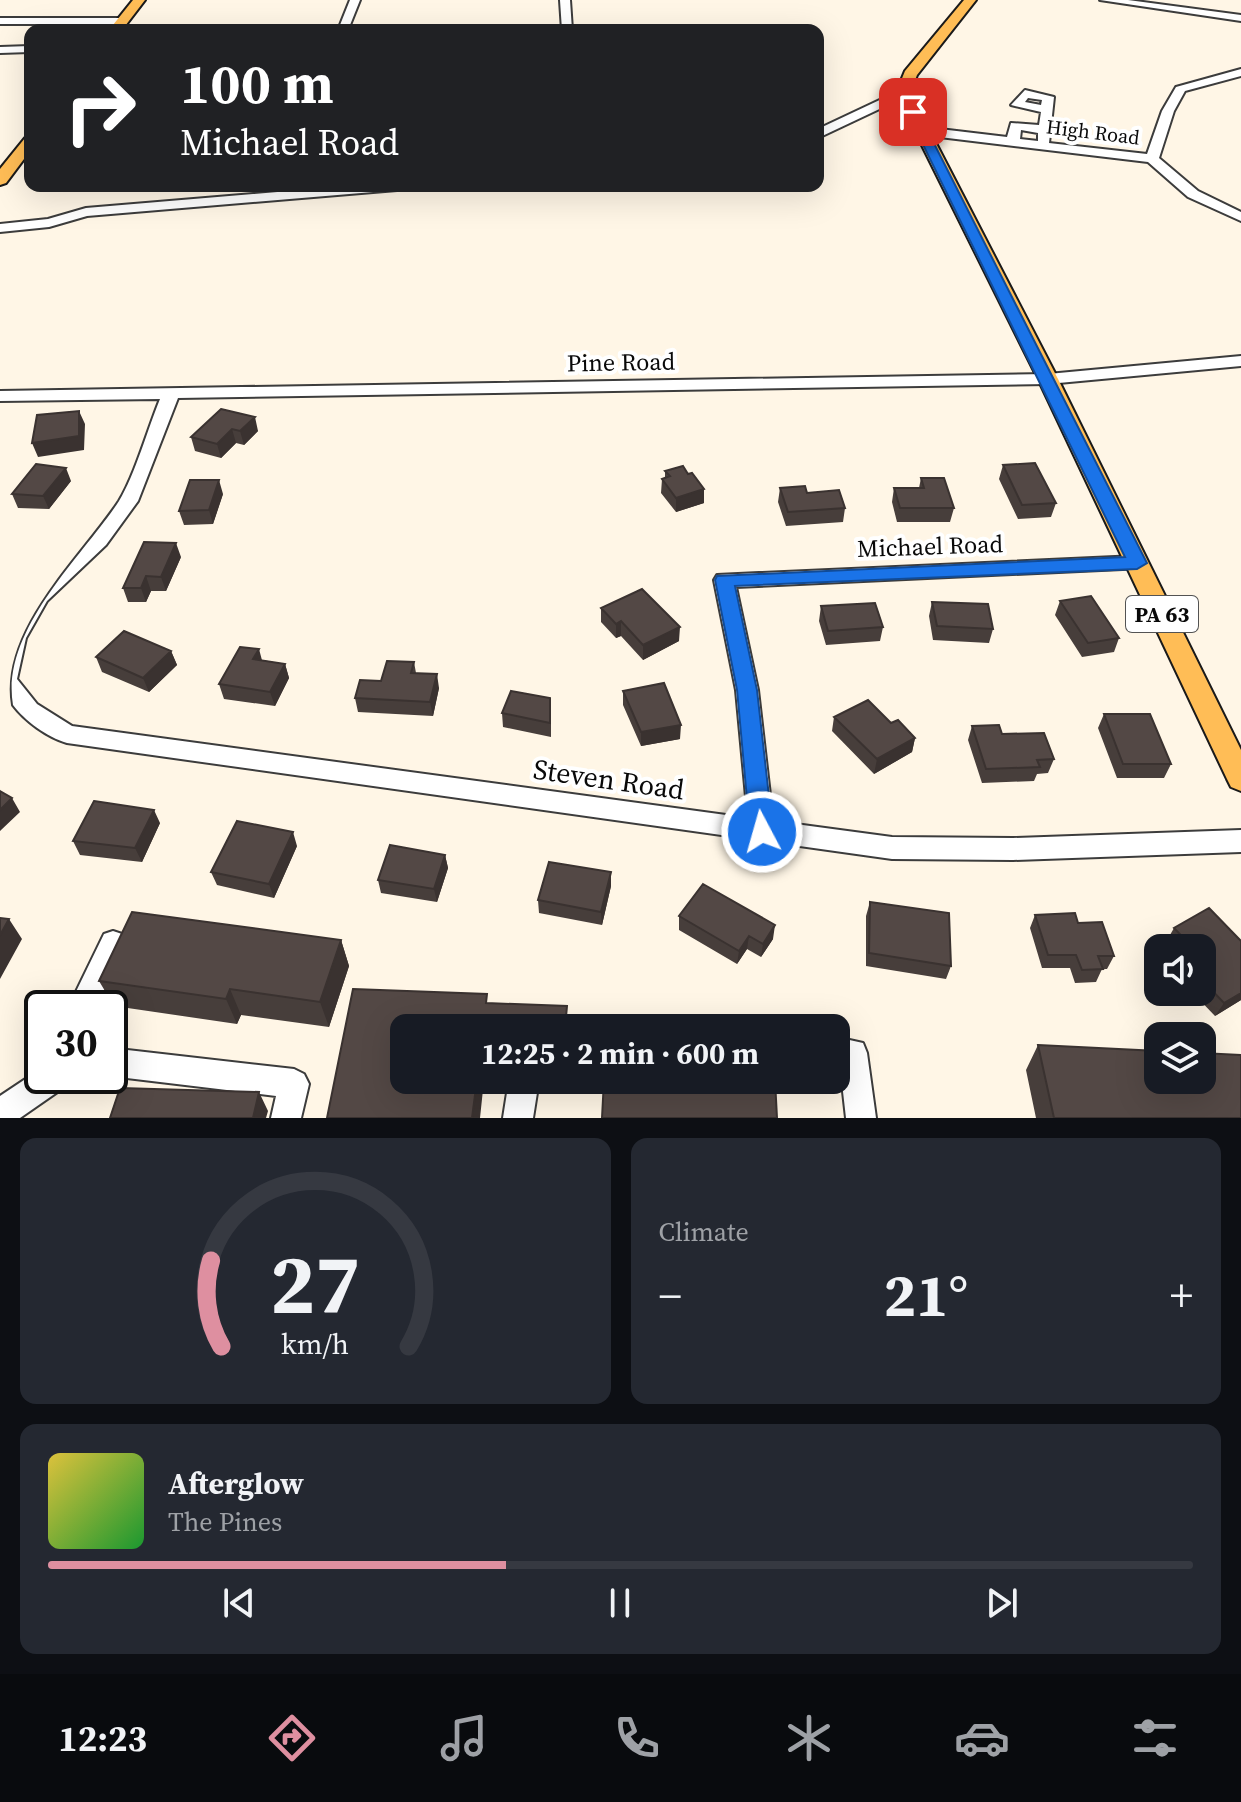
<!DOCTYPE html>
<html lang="en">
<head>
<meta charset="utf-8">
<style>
	body { margin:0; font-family:"Source Serif 4",serif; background:#242831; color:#f1f3f6; height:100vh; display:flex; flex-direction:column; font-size:30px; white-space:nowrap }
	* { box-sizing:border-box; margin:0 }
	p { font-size:26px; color:#9ea1a6 }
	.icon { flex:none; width:44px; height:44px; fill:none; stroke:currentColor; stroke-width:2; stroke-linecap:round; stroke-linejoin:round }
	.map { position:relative; height:1118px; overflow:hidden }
	.details { display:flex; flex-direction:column; gap:20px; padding:20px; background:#0d0f14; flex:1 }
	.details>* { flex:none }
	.guide { position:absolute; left:24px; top:24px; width:800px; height:168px; border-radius:16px; box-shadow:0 8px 32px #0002; background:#202124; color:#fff; overflow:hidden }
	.controls { position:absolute; left:1144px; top:934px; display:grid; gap:16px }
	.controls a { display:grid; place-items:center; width:72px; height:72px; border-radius:16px; background:#171b24; box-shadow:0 8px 32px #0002; font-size:40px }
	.speed { position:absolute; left:24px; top:990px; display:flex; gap:16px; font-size:40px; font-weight:700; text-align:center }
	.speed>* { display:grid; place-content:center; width:104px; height:104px; border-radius:50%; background:#171b24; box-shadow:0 8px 32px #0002; line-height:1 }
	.speed .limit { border:4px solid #111; border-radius:12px; background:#fff; color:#111 }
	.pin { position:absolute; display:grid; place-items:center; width:68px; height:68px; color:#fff; margin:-34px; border-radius:16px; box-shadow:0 4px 12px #0006 }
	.me { position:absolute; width:88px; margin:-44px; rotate:354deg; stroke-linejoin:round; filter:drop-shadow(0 0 6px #0008) }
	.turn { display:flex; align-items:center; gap:28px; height:168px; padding:0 24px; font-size:36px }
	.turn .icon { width:104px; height:104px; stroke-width:2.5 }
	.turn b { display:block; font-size:56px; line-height:68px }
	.big { font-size:60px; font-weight:700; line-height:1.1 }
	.details .card { flex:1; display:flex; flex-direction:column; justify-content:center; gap:12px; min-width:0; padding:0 28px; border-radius:16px; background:#242831 }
	.details .dial { align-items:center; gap:0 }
	.dial svg { height:208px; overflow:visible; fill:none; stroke:#363941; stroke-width:7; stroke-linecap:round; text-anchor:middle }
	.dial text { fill:#f1f3f6; stroke:none }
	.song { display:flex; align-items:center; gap:24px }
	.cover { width:96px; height:96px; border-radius:12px; background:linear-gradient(135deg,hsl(50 70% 55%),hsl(130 70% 35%)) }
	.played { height:8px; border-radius:4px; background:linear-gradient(90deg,#de8fa0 40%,#363941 40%) }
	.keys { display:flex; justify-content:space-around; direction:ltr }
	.heat { display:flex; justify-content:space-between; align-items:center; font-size:44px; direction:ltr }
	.details .tiles { flex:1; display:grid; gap:20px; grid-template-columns:1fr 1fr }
	.card:last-child { grid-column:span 2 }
	.trip { position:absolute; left:390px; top:1014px; width:460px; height:80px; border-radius:16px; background:#171b24; box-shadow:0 8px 32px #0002; font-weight:700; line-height:80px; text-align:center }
	.tabs { display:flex; height:128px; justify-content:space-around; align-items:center; background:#090b0e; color:#9ea1a6 }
	.tabs .icon { width:56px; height:56px }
	.tabs .on { color:#de8fa0 }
	.tabs b { font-size:36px; color:#f1f3f6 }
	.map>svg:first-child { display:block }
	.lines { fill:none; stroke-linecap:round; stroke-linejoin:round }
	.minor-casing { stroke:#3c3c3c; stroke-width:4 }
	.major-casing { stroke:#1a1a1a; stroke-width:4 }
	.minor { fill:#fff; fill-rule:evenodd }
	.major { fill:#ffbd56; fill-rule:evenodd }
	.wall { fill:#473e3b }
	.shaded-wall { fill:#3a3230 }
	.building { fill:#534845; stroke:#3a3230; stroke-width:2 }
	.route { fill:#1a73e8; stroke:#114b97; stroke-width:2 }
	.labels { text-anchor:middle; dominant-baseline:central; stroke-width:8; stroke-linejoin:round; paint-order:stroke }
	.far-street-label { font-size:20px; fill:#090909; stroke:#fff }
	.shield { fill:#fff; stroke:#535353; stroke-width:2 }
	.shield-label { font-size:22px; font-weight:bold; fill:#090909 }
	.street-label { font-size:24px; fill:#090909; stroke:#fff }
	.near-street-label { font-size:28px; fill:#090909; stroke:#fff }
</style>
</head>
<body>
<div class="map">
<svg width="1241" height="1118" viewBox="0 0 1241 1118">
	<rect width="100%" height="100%" fill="#fff6e6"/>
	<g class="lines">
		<g class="minor-casing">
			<path id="minor" d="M350 0H360L348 30H338Z
				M560 0H570L572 30H562Z
				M1100 0H1128L1241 15V21Z
				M0 18H122L127 21 122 24H0Z
				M30 46V52L0 53V47Z
				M1241 69V76L1185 91 1174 111 1159 158 1198 191 1241 212V221L1188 197 1148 162 923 135 917 131 923 127 1007 137 1011 123 1039 125 1041 112 1011 105 1025 90 1054 97 1049 143 1147 154 1162 111 1176 87ZM1028 98 1042 100 1041 105 1025 102ZM1021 130 1038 133V141L1020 139Z
				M903 89 909 93 907 96 818 138V129Z
				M348 186H404L397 190 87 216 49 227 0 232V224L48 219 86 208Z
				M1241 356V366L1048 384 178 398 138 501 106 545 47 601 26 638 17 679 37 704 72 726 748 818 736 690 714 580 717 575 1137 556 1147 563 1144 568 736 587 758 690 773 821 892 837 1013 838 1241 830V852L1013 860 892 859 67 743C47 737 25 721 13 705 0 630 84 555 119 501 135 475 148 428 160 399L0 401V391L1048 374Z
				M113 931 122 934 126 943 96 1008H68L104 934Z
				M836 1037 863 1043 867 1053 876 1118H846L840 1065H836Z
				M110 1048 294 1069 304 1074 309 1084 301 1118H271L276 1096 110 1076Z
				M42 1068V1076H71L66 1086 20 1118H0V1096Z
				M509 1080H539L533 1118H503Z"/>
		</g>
		<g class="major-casing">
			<path id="major" d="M133 0H145L122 30H109Z
				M964 0H976L917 75 910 93 1058 379 1241 750V791L1231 787 1227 779 1038 379 896 93 905 71Z
				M30 136V151L6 183 0 185V169L25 138Z"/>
		</g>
		<use href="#minor" class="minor"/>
		<use href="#major" class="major"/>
	</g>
	<path class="wall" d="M221 409 258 431 244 445 236 443 221 458 195 451 191 437Z
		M1003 465 1056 503 1051 517 1018 519 999 479Z
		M665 471 688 474 704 489V503L676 512 661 493 662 479 665 478Z
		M921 478 954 508 950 522H897L892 502 894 488H919Z
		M71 481 49 509 18 508 12 494Z
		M780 488 807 493 845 508 843 522 786 526 778 502Z
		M223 494 213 524 184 525 179 511Z
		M181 557 166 591H151L146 602H128L123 588Z
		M1060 601 1119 638 1114 652 1082 657 1055 615Z
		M932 602 993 629 989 643 933 640 929 616Z
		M821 606 883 627 880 641 826 645 819 621Z
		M601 608 679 641 643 660 621 636 616 638 601 622Z
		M171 651 177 665 149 692 102 672 96 657Z
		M262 660 285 664 289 678 275 706 224 699 219 684Z
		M414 662 416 673 439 688 433 716 358 712 355 698Z
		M623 691 680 739 641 746 623 705Z
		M502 713H551V737L503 727Z
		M1104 714 1171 764 1164 778H1117L1098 728Z
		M834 717 891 723 915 738 912 752 874 774 832 731Z
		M972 726 1002 734 1054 759 1048 773 1037 774 1034 781 982 783 968 740Z
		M160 823 142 862 80 855 73 841Z
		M297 846 274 898 217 885 211 872Z
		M445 855 448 868 437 902 381 893 378 880Z
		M611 886 602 925 539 913 538 900Z
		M870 902 951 966 946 979 866 966V916Z
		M1035 915 1078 923 1114 956 1107 969H1102L1096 982 1075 983 1070 968H1042L1030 928Z
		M679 916 773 939 761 957 747 949 737 964 679 930Z
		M1174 928 1241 941V1000L1215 1016 1192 992H1202V948H1172L1166 942Z
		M341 940 349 966 329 1027 241 1015 237 1024 114 1006 99 981Z
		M1038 1045 1241 1118H1036L1026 1070Z"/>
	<path class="shaded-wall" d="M79 411 85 424 84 450 38 457 32 443Z
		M255 417 258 431 244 445 240 431Z
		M232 429 236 443 221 458 217 444Z
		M66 468 71 481 49 509 43 496Z
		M219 480 223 494 213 524 209 510Z
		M704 489V503L676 512V498Z
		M176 543 181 557 166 591 161 577Z
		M146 576 151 591 146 602 141 588Z
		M621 621V636L616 638V624Z
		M680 627 679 641 643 660V645Z
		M259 649 263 664 253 659Z
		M171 651 177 665 149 692 143 678Z
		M285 664 289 678 275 706 270 692Z
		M437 674 439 688 433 716 430 702Z
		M681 725 680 739 641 746V732Z
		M915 738 912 752 874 774 877 759Z
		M12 798 20 812 0 831V810Z
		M154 810 160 823 142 862 135 848Z
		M293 832 297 846 274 898 269 884Z
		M445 855 448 868 437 902 434 889Z
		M611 872V886L602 925 601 912Z
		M9 919 22 939 0 979V935Z
		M775 925 773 939 761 957 763 944Z
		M749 936 747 949 737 964 739 951Z
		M341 940 349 966 329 1027 320 1002Z
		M230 989 241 1015 237 1024 226 999Z
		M1241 993V1000L1215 1016 1224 1003Z
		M477 1080H484L480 1118H472Z
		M259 1092 268 1111 266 1118H253Z"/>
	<path class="building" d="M221 409 255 417 240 431 232 429 217 444 191 437Z
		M79 411V436L32 443 37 415Z
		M1035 463 1056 503 1022 505 1003 465Z
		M36 464 66 468 43 496 12 494Z
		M683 466 688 474 692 473 704 489 676 498 662 479 670 476 665 471Z
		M921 478H944L954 508H900L894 488H924Z
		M190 480H219L209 510 179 511Z
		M805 486 807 493 839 490 845 508 788 512 780 488Z
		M144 542 176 543 161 577 146 576 141 588H123Z
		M642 589 680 627 643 645 621 621 616 624 601 608Z
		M1091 596 1119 638 1088 643 1060 601Z
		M932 602 988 604 993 629 937 626Z
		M875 603 883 627 828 631 821 606Z
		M124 631 171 651 143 678 96 657Z
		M240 647 259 649 253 659 285 664 270 692 219 684Z
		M387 661 414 662 411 673 437 674 430 702 355 698 360 680 381 681Z
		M664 683 681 725 641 732 623 691Z
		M511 691 550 698V723L502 713Z
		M868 700 891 723 898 720 915 738 877 759 834 717Z
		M1104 714H1150L1171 764H1123Z
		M999 725 1002 734 1044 733 1054 759 1037 760 1040 767 986 769 972 726Z
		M0 791 12 798 0 810Z
		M94 801 154 810 135 848 73 841Z
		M237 821 293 832 269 884 211 872Z
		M390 845 445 855 434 889 378 880Z
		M549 862 611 872 601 912 538 900Z
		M703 884 775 925 763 944 749 936 739 951 679 916Z
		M870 902 949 913 951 966 869 953Z
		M1209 908 1241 941V993L1224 1003 1202 980V948H1193L1174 928Z
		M132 912 341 940 320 1002 230 989 226 999 99 981Z
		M1075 913 1078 923 1102 922 1114 956H1098L1103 969 1082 970 1076 955H1048L1035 915Z
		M0 918 9 919 0 935Z
		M353 989 487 994 486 1003 567 1006 565 1028H404V1080H477L472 1118H327Z
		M1038 1045 1158 1051V1080H1202V1053L1241 1055V1118H1054Z
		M604 1080H775L777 1118H602Z
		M120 1088 259 1092 253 1118H110Z"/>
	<path class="route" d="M913 108 918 112 1147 563 1137 569 735 586 757 690 773 832 770 838 762 841 754 838 750 832 737 690 715 580 717 576 1125 557 907 112Z"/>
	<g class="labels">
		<g class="far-street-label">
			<text transform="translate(1093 132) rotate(7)">High Road</text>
		</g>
		<rect class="shield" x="1126" y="596" width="72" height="36" rx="6"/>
		<g class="shield-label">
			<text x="1162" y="614">PA 63</text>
		</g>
		<g class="street-label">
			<text transform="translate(621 362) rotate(-1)">Pine Road</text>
			<text transform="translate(930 546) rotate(-2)">Michael Road</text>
		</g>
		<g class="near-street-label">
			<text transform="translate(609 779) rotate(8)">Steven Road</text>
		</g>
	</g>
</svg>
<div class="controls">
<a><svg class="icon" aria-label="sound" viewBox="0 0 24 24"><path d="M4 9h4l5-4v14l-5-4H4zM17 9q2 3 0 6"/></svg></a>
<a><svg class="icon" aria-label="layers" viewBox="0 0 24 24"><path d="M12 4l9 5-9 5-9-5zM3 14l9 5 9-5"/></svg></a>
</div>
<div class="speed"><div class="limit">30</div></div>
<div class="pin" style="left:913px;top:112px;background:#d93025"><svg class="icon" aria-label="arrive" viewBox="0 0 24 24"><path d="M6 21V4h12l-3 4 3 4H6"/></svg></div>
<svg class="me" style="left:762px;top:832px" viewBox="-20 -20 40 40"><circle r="17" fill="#1a73e8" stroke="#fff" stroke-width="3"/><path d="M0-11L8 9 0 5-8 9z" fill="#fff"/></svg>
<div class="trip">12:25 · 2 min · 600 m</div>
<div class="guide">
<div class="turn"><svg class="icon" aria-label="right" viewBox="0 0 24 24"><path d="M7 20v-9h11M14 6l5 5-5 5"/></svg><div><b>100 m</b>Michael Road</div></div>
</div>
</div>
<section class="details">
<div class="tiles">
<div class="card dial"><svg viewBox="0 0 100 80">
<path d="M14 69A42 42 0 1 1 86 69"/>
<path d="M14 69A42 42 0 0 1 10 36" stroke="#de8fa0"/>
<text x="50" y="56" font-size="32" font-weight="700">27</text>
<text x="50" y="72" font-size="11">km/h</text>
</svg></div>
<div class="card"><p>Climate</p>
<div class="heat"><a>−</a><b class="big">21°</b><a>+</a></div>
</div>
<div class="card">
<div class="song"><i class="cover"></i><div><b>Afterglow</b><p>The Pines</p></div></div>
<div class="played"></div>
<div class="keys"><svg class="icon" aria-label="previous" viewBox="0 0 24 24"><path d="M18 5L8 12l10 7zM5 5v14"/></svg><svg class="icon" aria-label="pause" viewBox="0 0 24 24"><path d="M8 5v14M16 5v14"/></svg><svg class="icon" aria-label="next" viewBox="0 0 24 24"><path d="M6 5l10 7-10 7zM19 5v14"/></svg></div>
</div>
</div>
</section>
<nav class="tabs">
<b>12:23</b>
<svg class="icon on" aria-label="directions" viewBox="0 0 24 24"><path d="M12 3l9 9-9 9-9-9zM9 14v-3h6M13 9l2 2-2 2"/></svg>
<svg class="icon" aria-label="music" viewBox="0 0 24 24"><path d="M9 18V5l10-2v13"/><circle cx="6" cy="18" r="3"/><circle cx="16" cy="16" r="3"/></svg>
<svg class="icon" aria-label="phone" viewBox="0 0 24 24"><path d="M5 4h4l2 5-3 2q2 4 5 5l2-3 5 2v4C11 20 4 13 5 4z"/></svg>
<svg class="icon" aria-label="climate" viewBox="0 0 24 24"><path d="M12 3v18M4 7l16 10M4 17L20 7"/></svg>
<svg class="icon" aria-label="car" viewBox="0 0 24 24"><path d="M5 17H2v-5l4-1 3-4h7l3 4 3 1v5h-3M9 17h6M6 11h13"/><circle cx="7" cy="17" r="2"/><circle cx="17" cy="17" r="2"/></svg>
<svg class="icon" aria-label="filters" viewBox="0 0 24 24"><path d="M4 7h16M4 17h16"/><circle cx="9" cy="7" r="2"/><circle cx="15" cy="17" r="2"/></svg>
</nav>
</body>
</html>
